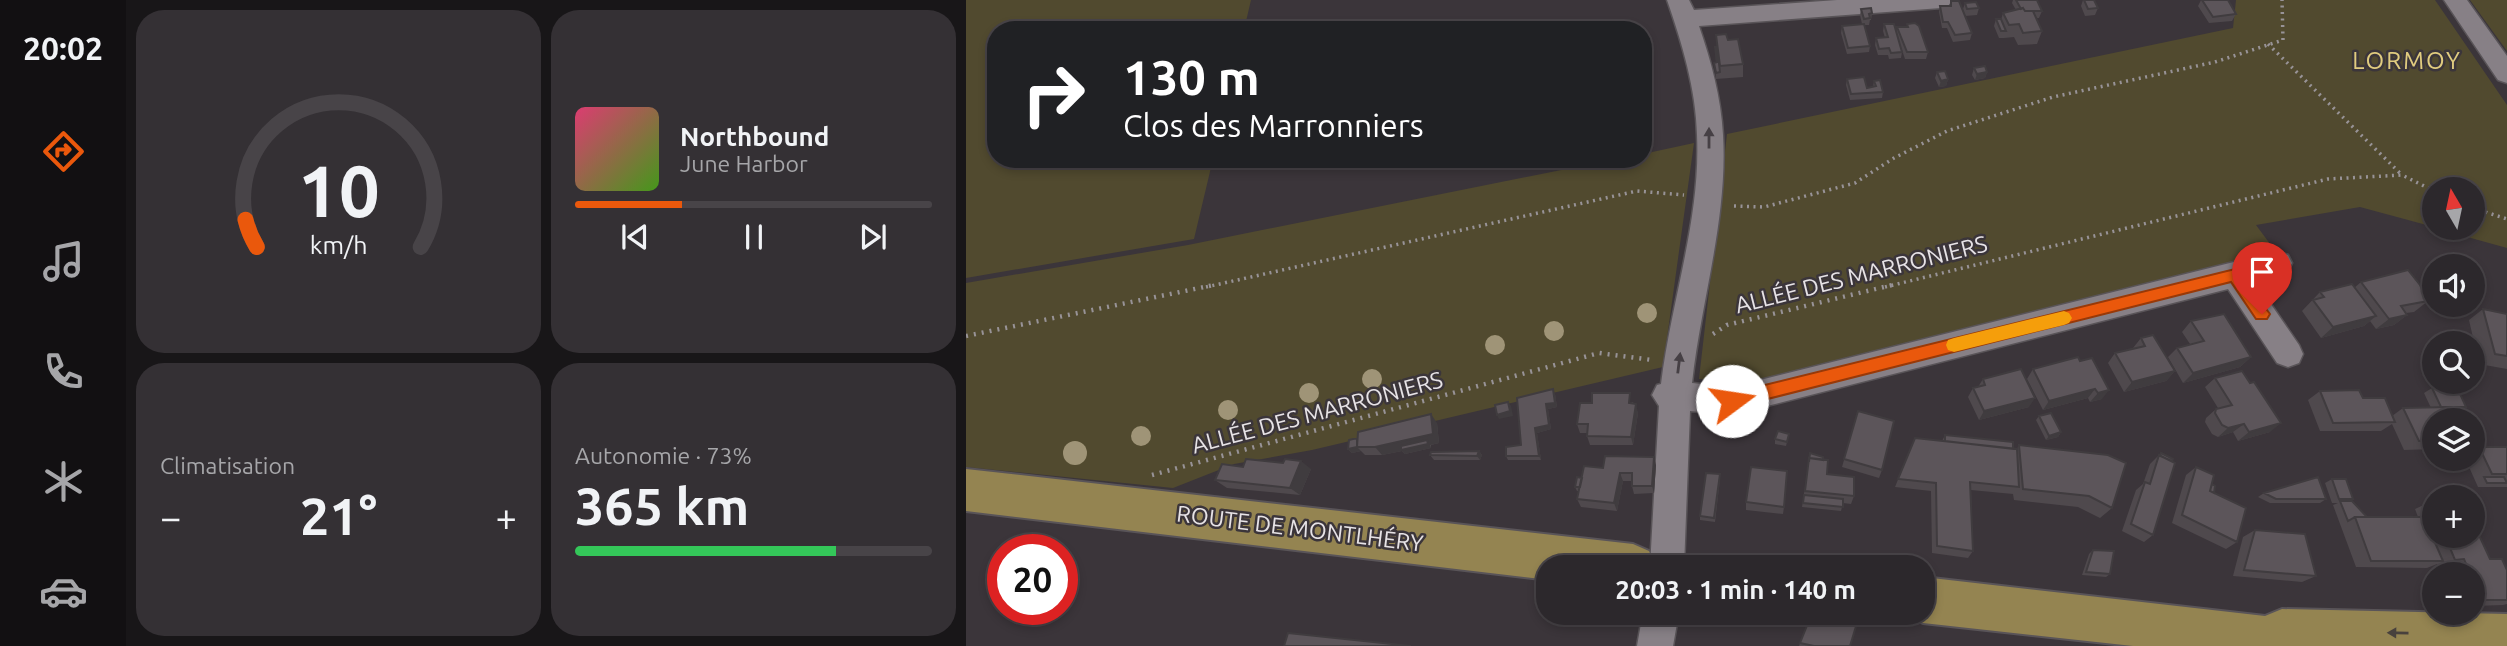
<!DOCTYPE html>
<html lang="fr">
<head>
<meta charset="utf-8">
<style>
	body { margin:0; font-family:Ubuntu,sans-serif; background:#343034; color:#f1f3f6; height:100vh; display:flex; flex-direction:column; font-size:26px; white-space:nowrap }
	* { box-sizing:border-box; margin:0 }
	p { font-size:23px; color:#a6a6a9 }
	.icon { flex:none; width:38px; height:38px; fill:none; stroke:currentColor; stroke-width:2; stroke-linecap:round; stroke-linejoin:round }
	.map { position:relative; flex:1; overflow:hidden }
	.panel { display:flex; flex-direction:column; gap:10px; padding:10px; background:#181618; width:840px }
	.panel>* { flex:none }
	.guide { position:absolute; left:21px; top:21px; width:665px; height:147px; border-radius:28px; box-shadow:0 4px 10px #0003,0 0 0 2px #484448; background:#202124; color:#fff; overflow:hidden }
	.needle { width:46px; rotate:351deg }
	.buttons { position:absolute; left:1456px; top:177px; display:grid; gap:14px }
	.buttons a { display:grid; place-items:center; width:63px; height:63px; border-radius:50%; background:#2c282c; box-shadow:0 4px 10px #0003,0 0 0 2px #484448; font-size:35px }
	.speed { position:absolute; left:21px; top:534px; display:flex; gap:14px; font-size:35px; font-weight:700; text-align:center }
	.speed>* { display:grid; place-content:center; width:91px; height:91px; border-radius:50%; background:#2c282c; box-shadow:0 4px 10px #0003,0 0 0 2px #484448; line-height:1 }
	.speed .limit { border:10px solid #d22; background:#fff; color:#111 }
	.pin { position:absolute; display:grid; place-items:center; width:60px; height:60px; color:#fff; margin:-72px -30px; border-radius:50% 50% 50% 0; rotate:-45deg; box-shadow:0 0 7px #0007 }
	.pin .icon { rotate:45deg }
	.me { position:absolute; width:77px; margin:-38px; rotate:76deg; stroke-linejoin:round; filter:drop-shadow(0 0 5px #0008) }
	.turn { display:flex; align-items:center; gap:24px; height:147px; padding:0 21px; font-size:32px }
	.turn .icon { width:91px; height:91px; stroke-width:2.5 }
	.turn b { display:block; font-size:49px; line-height:60px }
	.big { font-size:52px; font-weight:700; line-height:1.1 }
	.panel .widget { flex:1; display:flex; flex-direction:column; justify-content:center; gap:10px; min-width:0; padding:0 24px; border-radius:28px; background:#343034 }
	.panel .dial { align-items:center; gap:0 }
	.dial svg { height:182px; overflow:visible; fill:none; stroke:#484448; stroke-width:7; stroke-linecap:round; text-anchor:middle }
	.dial text { fill:#f1f3f6; stroke:none }
	.song { display:flex; align-items:center; gap:21px }
	.cover { width:84px; height:84px; border-radius:10px; background:linear-gradient(135deg,hsl(340 70% 55%),hsl(100 70% 35%)) }
	.played { height:7px; border-radius:4px; background:linear-gradient(90deg,#ea580c 30%,#484448 30%) }
	.keys { display:flex; justify-content:space-around; direction:ltr }
	.heat { display:flex; justify-content:space-between; align-items:center; font-size:38px; direction:ltr }
	.charge { height:10px; border-radius:5px; background:linear-gradient(90deg,#34c759 73%,#484448 0) }
	.panel .tiles { flex:1; display:grid; gap:10px; grid-template-columns:repeat(2,1fr) }
	.trip { position:absolute; left:570px; top:555px; width:399px; height:70px; border-radius:28px; background:#2c282c; box-shadow:0 4px 10px #0003,0 0 0 2px #484448; font-weight:700; line-height:70px; text-align:center }
	main { display:flex; flex:1; min-height:0 }
	.menu { display:flex; flex-direction:column; width:126px; justify-content:space-around; align-items:center; background:#121012; color:#a6a6a9 }
	.menu .icon { width:49px; height:49px }
	.menu .on { color:#ea580c }
	.menu b { font-size:32px; color:#f1f3f6 }
	.map>svg:first-child { display:block }
	.green { fill:#514a2f }
	.lines { fill:none; stroke-linecap:round; stroke-linejoin:round }
	.minor-casing { stroke:#595458; stroke-width:3 }
	.major-casing { stroke:#595458; stroke-width:4 }
	.path-far1 { stroke:#989397; stroke-width:3.5; stroke-dasharray:2 4.5; stroke-linecap:butt }
	.path { stroke:#989397; stroke-width:4.5; stroke-dasharray:2 6; stroke-linecap:butt }
	.minor { fill:#878086; fill-rule:evenodd }
	.major { fill:#948451; fill-rule:evenodd }
	.tree { fill:#9f9477 }
	.wall { fill:#4f494d }
	.shaded-wall { fill:#403c3f }
	.building { fill:#5c555a; stroke:#403c3f; stroke-width:2 }
	.oneway { fill:#464045 }
	.oneway2 { fill:#48413d }
	.route { fill:#ea580c; stroke:#983908; stroke-width:2 }
	.slow { fill:#f59e0b }
	.labels { text-anchor:middle; dominant-baseline:central; stroke-width:5; stroke-linejoin:round; paint-order:stroke }
	.street-label { font-size:23px; fill:#e7e3e6; stroke:#3b353a }
	.neighbourhood-label { font-size:24px; letter-spacing:2px; fill:#e1cc7f; stroke:#3b353a }
</style>
</head>
<body>
<main>
<nav class="menu">
<b>20:02</b>
<svg class="icon on" aria-label="directions" viewBox="0 0 24 24"><path d="M12 3l9 9-9 9-9-9zM9 14v-3h6M13 9l2 2-2 2"/></svg>
<svg class="icon" aria-label="music" viewBox="0 0 24 24"><path d="M9 18V5l10-2v13"/><circle cx="6" cy="18" r="3"/><circle cx="16" cy="16" r="3"/></svg>
<svg class="icon" aria-label="phone" viewBox="0 0 24 24"><path d="M5 4h4l2 5-3 2q2 4 5 5l2-3 5 2v4C11 20 4 13 5 4z"/></svg>
<svg class="icon" aria-label="climate" viewBox="0 0 24 24"><path d="M12 3v18M4 7l16 10M4 17L20 7"/></svg>
<svg class="icon" aria-label="car" viewBox="0 0 24 24"><path d="M5 17H2v-5l4-1 3-4h7l3 4 3 1v5h-3M9 17h6M6 11h13"/><circle cx="7" cy="17" r="2"/><circle cx="17" cy="17" r="2"/></svg>
</nav>
<section class="panel">
<div class="tiles">
<div class="widget dial"><svg viewBox="0 0 100 80">
<path d="M14 69A42 42 0 1 1 86 69"/>
<path d="M14 69A42 42 0 0 1 9 57" stroke="#ea580c"/>
<text x="50" y="56" font-size="32" font-weight="700">10</text>
<text x="50" y="72" font-size="11">km/h</text>
</svg></div>
<div class="widget">
<div class="song"><i class="cover"></i><div><b>Northbound</b><p>June Harbor</p></div></div>
<div class="played"></div>
<div class="keys"><svg class="icon" aria-label="previous" viewBox="0 0 24 24"><path d="M18 5L8 12l10 7zM5 5v14"/></svg><svg class="icon" aria-label="pause" viewBox="0 0 24 24"><path d="M8 5v14M16 5v14"/></svg><svg class="icon" aria-label="next" viewBox="0 0 24 24"><path d="M6 5l10 7-10 7zM19 5v14"/></svg></div>
</div>
<div class="widget"><p>Climatisation</p>
<div class="heat"><a>−</a><b class="big">21°</b><a>+</a></div>
</div>
<div class="widget"><p>Autonomie · 73%</p><b class="big">365 km</b><div class="charge"></div></div>
</div>
</section>
<div class="map">
<svg width="1541" height="646" viewBox="0 0 1541 646">
	<rect width="100%" height="100%" fill="#3b353a"/>
	<path class="green" d="M0 0H285L278 30H30V159H247L228 239 0 278Z
		M1270 0H1469L1541 105V248L1469 228H1507V189H1468V227L1394 207 1290 225 1310 252 777 384 733 379 761 134 1267 28Z
		M1504 0H1541V51Z
		M728 143 697 367 346 450 268 464 207 488 0 467V283L222 245 650 159H677V154Z"/>
	<g class="lines">
		<g class="minor-casing">
			<path id="minor" d="M701 0H723L728 10 871 0H986L983 5 975 8 733 26C745 61 755 97 757 135 762 218 735 301 726 383L766 387 1312 251 1322 255 1326 263 1322 271 1289 281 1333 345 1337 354 1333 363 1322 367 1311 363 1262 289 766 415 724 411 718 567H684L693 406 686 395 691 385 695 384C705 301 735 219 731 135 730 89 716 43 701 0Z
				M1478 0H1501L1541 56V83L1532 80Z
				M677 612H713L707 646H671Z"/>
		</g>
		<g class="major-casing">
			<path id="major" d="M0 469 667 544 683 551 690 567H583V580L0 511Z
				M957 577 1299 616 1316 609 1541 614V646H1167L957 623 941 616 939 612H957Z"/>
		</g>
		<path class="path-far1" d="M1302 44 1436 175
			M768 206 798 207 889 183 928 158 981 131 1087 97 1249 62 1317 40 1316 0
			M1507 208 1541 219
			M240 287 671 191 718 195
			M919 287 1362 179 1436 175 1468 191"/>
		<path class="path" d="M747 334 761 325 926 285
			M0 336 248 285
			M186 475 633 353 686 360"/>
		<use href="#minor" class="minor"/>
		<use href="#major" class="major"/>
	</g>
	<g class="tree">
		<circle cx="681" cy="313" r="10"/>
		<circle cx="588" cy="331" r="10"/>
		<circle cx="529" cy="345" r="10"/>
		<circle cx="406" cy="379" r="10"/>
		<circle cx="343" cy="393" r="10"/>
		<circle cx="262" cy="410" r="10"/>
		<circle cx="175" cy="436" r="10"/>
		<circle cx="109" cy="453" r="12"/>
	</g>
	<path class="wall" d="M1047 0H1071L1076 11 1073 18H1070L1076 31 1071 44 1052 45 1048 37 1038 38V37V38H1033L1028 26 1030 19 1035 20 1037 13 1050 10 1046 3Z
		M1117 0H1128L1132 8 1129 15 1119 16 1115 6Z
		M1235 0 1270 14 1266 21 1243 23 1232 6Z
		M985 1 1006 33 1004 40 987 42 981 28H976L973 12 974 6H983Z
		M999 3 1013 8 1011 15 999 16 997 9Z
		M895 9 906 13 905 20H904L903 25H898L904 46 903 52 881 54 875 33 876 26 896 24 894 15Z
		M918 24 930 32 931 27H941V24L962 52 960 59H939L935 47 936 52 935 58 923 59 922 55H912L909 45 910 38H919L917 31Z
		M750 35 762 40 777 64V77L750 79 749 69 748 63 750 62 749 47H751Z
		M1008 68 1021 72 1019 78 1009 80 1006 75Z
		M971 72 982 79 980 86 973 87 969 78Z
		M881 79 901 88 907 87 908 81 917 92 916 98 884 100 880 85Z
		M1395 282 1462 301 1448 312 1440 313 1441 315 1428 325 1410 329 1404 321 1398 326 1355 338 1336 311 1354 292 1388 288Z
		M1517 309 1541 314V369L1513 364 1503 320Z
		M1225 321 1285 357 1274 367 1217 383 1202 357 1211 348 1224 344 1216 332Z
		M1175 338 1209 371 1200 381 1158 392 1142 363 1149 353 1167 348Z
		M1112 357 1136 399 1124 402 1122 398 1077 410 1061 379 1067 369Z
		M1249 378 1304 432 1272 441 1267 432 1252 437 1246 434 1239 422 1240 418 1250 409 1252 408 1239 387Z
		M1017 379 1063 407 1013 420 1002 397 1007 388 1012 387Z
		M1466 388 1500 407 1493 411 1486 412 1468 420V449L1438 450 1426 424 1415 431H1354L1342 400 1354 391 1397 398 1426 416 1437 408H1465L1458 393Z
		M589 394 591 407 582 409 585 429 571 433 575 460H542L540 456 555 445Z
		M667 402 672 413 667 445H624L621 436V433H614L611 424Z
		M892 411 916 470 913 478 876 467Z
		M1073 416 1095 432 1092 437 1080 440 1070 420Z
		M471 423 473 443 465 445V448L439 454 436 451 416 455H399L395 451 386 453 382 449Z
		M823 434 820 446 809 444V439Z
		M979 435 1047 449H1051L1053 445 1146 508 1134 518 1112 507 1048 500 1047 494 1005 490 1007 551 1002 558 966 553 965 491 929 487 945 447 976 441Z
		M1513 447H1541V487H1512L1499 458H1507V450Z
		M513 451 516 455 514 460H468L464 455Z
		M1195 453 1187 535 1178 542 1156 531 1170 490 1177 484 1184 464Z
		M857 460 861 474 888 496 885 504 877 503 875 511 836 507 842 466Z
		M690 465 688 493 668 494 666 486V481H657L651 511 615 507 611 499 613 491H611L609 487 637 468Z
		M277 467 345 469 334 495 261 488 249 480Z
		M1230 467 1246 484 1248 493 1271 542 1260 549 1206 523 1220 475Z
		M754 479 749 522 734 520V516Z
		M1366 479 1387 499 1383 501 1401 517H1452L1449 509 1464 502H1468V536H1507L1524 559 1541 570V604L1537 605 1507 606V574H1485L1481 566H1472L1471 564 1461 568 1390 567 1367 505 1372 503H1366L1359 483Z
		M1298 493 1360 499 1354 503H1304L1292 497Z
		M780 502 818 507 817 514 780 510Z
		M1289 530 1350 576 1336 582 1267 576 1277 537Z
		M1127 550 1144 574 1140 577 1116 575 1123 554Z
		M844 618 884 646H833Z"/>
	<path class="shaded-wall" d="M1021 72 1019 78 1009 80 1011 74Z
		M982 79 980 86 973 87 975 81Z
		M1441 315 1428 325 1410 329 1423 319Z
		M1410 316 1398 326 1355 338 1367 327Z
		M1285 357 1274 367 1217 383 1227 373Z
		M1209 371 1200 381 1158 392 1166 382Z
		M587 389 589 394 591 407 582 409 585 429 571 433 575 460 573 456 569 428Z
		M1129 389 1122 398 1077 410 1083 401Z
		M1143 390 1136 399 1124 402 1132 393Z
		M1069 398 1063 407 1013 420 1018 411Z
		M542 402 545 406 547 416 533 419 531 415Z
		M670 404 672 413 667 445 665 437Z
		M465 414 471 423 473 443 464 445 465 448 439 454 436 451 416 455 409 447Z
		M1315 423 1304 432 1272 441 1283 432Z
		M1278 424 1267 432 1252 437 1262 428Z
		M1095 432 1092 437 1080 440 1083 436Z
		M391 447 395 451 386 453 382 449Z
		M513 451 516 455 514 460 511 456Z
		M688 457 690 465 688 493 686 486Z
		M335 461 345 469 334 495 324 488Z
		M654 473 657 481 651 511 648 503Z"/>
	<path class="building" d="M1050 0H1071L1076 11H1059L1057 8 1055 9Z
		M1118 0H1128L1132 8 1122 9Z
		M1236 0H1262L1270 14 1247 17Z
		M985 1H993L1006 33 989 35 982 22H977L974 6H985Z
		M1010 2 1013 8 1001 9 999 3Z
		M905 8 906 13 903 14 904 18 898 19 895 9Z
		M1057 8 1059 11H1067L1076 31 1057 33 1053 24 1043 25 1037 13Z
		M1030 19H1035L1040 31H1035Z
		M949 23 953 26 962 52H941L931 27H942L941 24Z
		M898 24 904 46 882 48 876 26Z
		M918 24H928L936 52 925 53 923 48 913 49 910 38 922 37Z
		M760 34 762 40 772 39 777 64 754 66 750 35Z
		M749 47H751L754 72 750 73 748 63 751 62Z
		M1019 66 1021 72 1011 74 1008 68Z
		M979 71 982 79 975 81 971 72Z
		M898 77 901 88 910 86 908 81 914 80 917 92 885 94 881 79Z
		M1442 270 1454 285 1462 301 1435 306 1441 315 1423 319 1395 282Z
		M1386 284 1410 316 1367 327 1347 300 1358 297 1354 292Z
		M1517 309 1541 314V356L1529 354Z
		M1258 314 1285 357 1227 373 1211 348 1238 341 1225 321Z
		M1187 335 1209 371 1166 382 1149 353 1179 346 1175 338Z
		M1112 357 1114 361 1126 358 1143 390 1132 393 1129 389 1083 401 1067 369Z
		M1055 369 1069 398 1018 411 1007 388 1019 385 1017 379Z
		M1276 371 1284 383 1288 382 1315 423 1283 432 1278 424 1262 428 1256 425 1249 413 1250 409 1266 405 1249 378Z
		M1491 387 1500 407H1475L1466 388Z
		M587 389 589 403 580 404 583 425 569 428 573 456H540V447L555 445 551 398Z
		M1393 390 1397 398H1419L1429 422 1367 423 1354 391Z
		M626 393H664L663 403 670 404 665 437 621 436 622 424H611L614 403H626Z
		M542 402 544 411 531 415 529 405Z
		M1484 407 1490 420H1468V441H1453L1437 408Z
		M892 411 928 421 916 470 878 459Z
		M1085 413 1095 432 1083 436 1073 416Z
		M465 414 467 434 409 447H391L392 432Z
		M812 431 823 434 821 442 809 439Z
		M979 435 1047 442V449L979 441Z
		M391 438V447L382 449 383 440Z
		M949 438 1051 449 1053 487 1004 482 1007 551 971 546 970 483 932 479Z
		M461 440 462 444 435 450V446Z
		M1053 445 1142 455 1160 463 1146 508 1123 496 1057 489Z
		M1513 447H1541V474H1526Z
		M513 451 511 456 464 455 465 452Z
		M844 453 857 457V460L843 458V462Z
		M1195 453 1207 459 1206 461 1194 456Z
		M1193 455 1209 463 1187 535 1165 524 1179 482 1184 484Z
		M639 456 688 457 686 486H666V473H654L648 503 611 499 618 466 637 468Z
		M843 458 862 460 861 474 888 477V496L839 491Z
		M280 459 317 463 319 459 335 461 324 488 249 480 256 464 277 467Z
		M785 467 821 471 818 507 780 502Z
		M1230 467 1248 475 1244 491 1280 508 1271 542 1216 515Z
		M740 473 754 474 748 518 734 516Z
		M611 477 616 478 614 487H609Z
		M1352 477 1360 499H1310L1298 493Z
		M1518 477H1538L1541 483H1521Z
		M1366 479H1380L1387 499H1373Z
		M1246 484 1249 486 1248 493 1244 491Z
		M838 495 877 499V507L837 503Z
		M1374 501H1386L1401 517H1389L1382 521Z
		M1464 502H1468V512Z
		M1389 517H1458L1477 561H1405Z
		M1507 522 1524 559H1536L1541 570V600H1516L1507 579V574H1504L1498 559 1489 560 1479 536H1507Z
		M1289 530 1339 534 1350 576 1278 570Z
		M1127 550 1148 551 1144 574 1120 572Z
		M844 618 891 623 884 646H848L834 643Z
		M322 633 445 646H318Z"/>
	<defs><path id="oneway-solid" d="M-6-.8H1V-3.2L6.5 0L1 3.2V.8H-6Z" transform="scale(1.75)"/></defs>
	<g class="oneway">
		<use href="#oneway-solid" transform="translate(743 138) rotate(-90)"/>
		<use href="#oneway-solid" transform="translate(713 363) rotate(-83)"/>
	</g>
	<use class="oneway2" href="#oneway-solid" transform="translate(1432 633) rotate(-179)"/>
	<path class="route" d="M1269 269 1274 271 1301 310 1304 314 1301 319H1290L1265 282 766 408 760 406 758 401 760 395 766 393Z"/>
	<path class="slow" d="M1098 311 1103 313 1106 318 1103 323 1098 325 988 352 982 350 980 345 982 340 988 338Z"/>
	<g class="labels">
		<g class="street-label">
			<text transform="translate(895 274) rotate(-14)">ALLÉE DES MARRONIERS</text>
			<text transform="translate(351 412) rotate(-15)">ALLÉE DES MARRONIERS</text>
			<text transform="translate(334 528) rotate(7)">ROUTE DE MONTLHÉRY</text>
		</g>
		<g class="neighbourhood-label">
			<text x="1441" y="60">LORMOY</text>
		</g>
	</g>
</svg>
<div class="buttons">
<a><svg class="needle" viewBox="-14 -14 28 28"><path d="M0-13l5 13h-10z" fill="#e53935"/><path d="M0 13l5-13h-10z" fill="#a6a6a9"/></svg></a>
<a><svg class="icon" aria-label="sound" viewBox="0 0 24 24"><path d="M4 9h4l5-4v14l-5-4H4zM17 9q2 3 0 6"/></svg></a>
<a><svg class="icon" aria-label="search" viewBox="0 0 24 24"><circle cx="10" cy="10" r="6"/><path d="M15 15l6 6"/></svg></a>
<a><svg class="icon" aria-label="layers" viewBox="0 0 24 24"><path d="M12 4l9 5-9 5-9-5zM3 14l9 5 9-5"/></svg></a>
<a>+</a>
<a>−</a>
</div>
<div class="speed"><div class="limit">20</div></div>
<div class="pin" style="left:1296px;top:314px;background:#d93025"><svg class="icon" aria-label="arrive" viewBox="0 0 24 24"><path d="M6 21V4h12l-3 4 3 4H6"/></svg></div>
<svg class="me" style="left:766px;top:401px" viewBox="-20 -20 40 40"><circle r="19" fill="#fff"/><path d="M0-13L10 11 0 6-10 11z" fill="#ea580c"/></svg>
<div class="trip">20:03 · 1 min · 140 m</div>
<div class="guide">
<div class="turn"><svg class="icon" aria-label="right" viewBox="0 0 24 24"><path d="M7 20v-9h11M14 6l5 5-5 5"/></svg><div><b>130 m</b>Clos des Marronniers</div></div>
</div>
</div>
</main>
</body>
</html>
